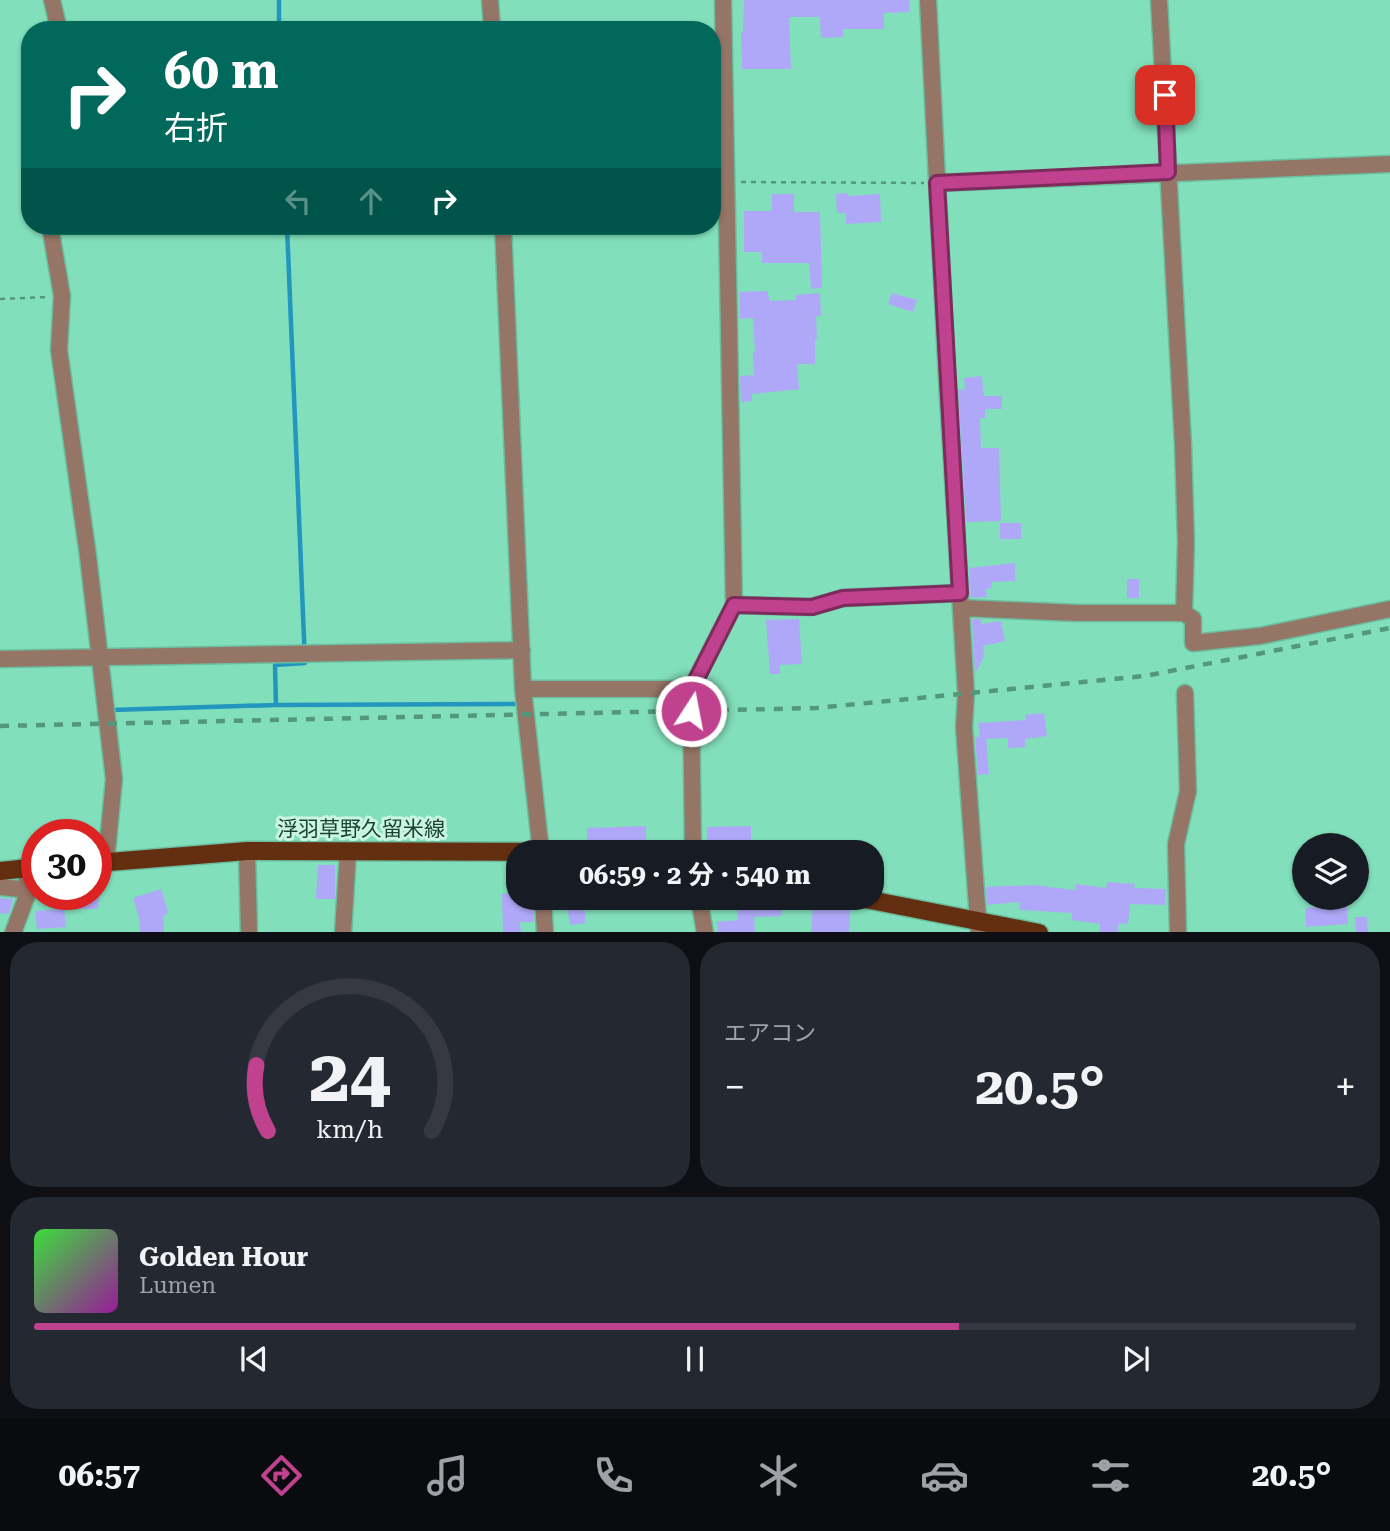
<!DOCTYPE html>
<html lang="ja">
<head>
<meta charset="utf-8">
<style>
	body { margin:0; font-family:"Roboto Serif","Noto Sans JP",serif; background:#242831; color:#f1f3f6; height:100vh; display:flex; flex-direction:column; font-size:26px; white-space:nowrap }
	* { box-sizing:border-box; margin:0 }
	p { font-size:23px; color:#9ea1a6 }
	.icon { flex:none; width:38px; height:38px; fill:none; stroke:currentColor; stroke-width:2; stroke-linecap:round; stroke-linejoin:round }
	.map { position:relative; height:932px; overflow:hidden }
	.sheet { display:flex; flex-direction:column; gap:10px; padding:10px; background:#0d0f14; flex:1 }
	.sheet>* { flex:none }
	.hud { position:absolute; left:21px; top:21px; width:700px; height:214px; border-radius:28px; box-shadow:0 2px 5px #0004; background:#00695c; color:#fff; overflow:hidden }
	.buttons { position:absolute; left:1292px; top:833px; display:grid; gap:14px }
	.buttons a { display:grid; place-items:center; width:77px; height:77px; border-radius:50%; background:#171b24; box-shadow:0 2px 5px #0004; font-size:35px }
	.speed { position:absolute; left:21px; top:819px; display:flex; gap:14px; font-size:35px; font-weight:700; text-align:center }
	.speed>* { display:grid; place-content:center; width:91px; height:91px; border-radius:50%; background:#171b24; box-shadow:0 2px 5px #0004; line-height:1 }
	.speed .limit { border:10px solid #d22; background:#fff; color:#111 }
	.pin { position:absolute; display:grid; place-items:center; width:60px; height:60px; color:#fff; margin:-30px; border-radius:14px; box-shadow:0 4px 10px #0006 }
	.me { position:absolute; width:77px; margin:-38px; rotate:11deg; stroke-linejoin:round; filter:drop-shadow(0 0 5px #0008) }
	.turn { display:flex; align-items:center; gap:24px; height:147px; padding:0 28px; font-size:32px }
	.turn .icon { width:91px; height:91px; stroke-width:2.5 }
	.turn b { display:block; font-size:49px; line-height:60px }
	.lanes { display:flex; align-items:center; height:66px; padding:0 28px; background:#0003; justify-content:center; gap:35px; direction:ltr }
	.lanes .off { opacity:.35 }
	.big { font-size:52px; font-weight:700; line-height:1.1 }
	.sheet .tile { flex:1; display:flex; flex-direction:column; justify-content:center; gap:10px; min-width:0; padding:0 24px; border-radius:28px; background:#242831 }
	.sheet .dial { align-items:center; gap:0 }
	.dial svg { height:182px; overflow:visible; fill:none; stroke:#363941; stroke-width:7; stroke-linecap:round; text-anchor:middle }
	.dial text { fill:#f1f3f6; stroke:none }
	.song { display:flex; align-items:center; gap:21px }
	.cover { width:84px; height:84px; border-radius:10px; background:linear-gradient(135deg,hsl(120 70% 55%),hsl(300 70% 35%)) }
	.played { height:7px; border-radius:4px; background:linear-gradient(90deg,#c0418d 70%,#363941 70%) }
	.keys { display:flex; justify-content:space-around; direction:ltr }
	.heat { display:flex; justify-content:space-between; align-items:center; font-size:38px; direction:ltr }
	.sheet .tiles { flex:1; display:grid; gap:10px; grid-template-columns:1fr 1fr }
	.tile:last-child { grid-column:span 2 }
	.trip { position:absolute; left:506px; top:840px; width:378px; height:70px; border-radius:28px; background:#171b24; box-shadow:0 2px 5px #0004; font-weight:700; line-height:70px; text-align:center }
	.tab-bar { display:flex; height:112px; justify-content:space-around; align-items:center; background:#090b0e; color:#9ea1a6 }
	.tab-bar .icon { width:49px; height:49px }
	.tab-bar .on { color:#c0418d }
	.tab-bar b { font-size:32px; color:#f1f3f6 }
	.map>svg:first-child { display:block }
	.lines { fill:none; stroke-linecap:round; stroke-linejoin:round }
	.stream { stroke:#2296be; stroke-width:4.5 }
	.building { fill:#afa8f8 }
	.minor-casing { stroke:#6bbd9e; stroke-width:19 }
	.major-casing { stroke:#6bbd9e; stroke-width:21 }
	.path { stroke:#53987e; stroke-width:2.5; stroke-dasharray:5 5; stroke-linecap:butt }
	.minor { stroke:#957565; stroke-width:16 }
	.major { stroke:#642f10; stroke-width:18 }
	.rail { stroke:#53977d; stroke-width:4.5; stroke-dasharray:9 9; stroke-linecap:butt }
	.route-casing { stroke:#7d2a5c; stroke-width:18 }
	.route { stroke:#c0418d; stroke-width:12 }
	.labels { text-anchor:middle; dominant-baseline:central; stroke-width:6; stroke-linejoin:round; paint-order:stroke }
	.street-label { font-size:21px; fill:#1b4335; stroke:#caf5e2 }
</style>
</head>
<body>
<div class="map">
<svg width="1390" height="933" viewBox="0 0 1390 933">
	<rect width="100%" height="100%" fill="#82dfbb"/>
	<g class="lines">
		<path class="stream" d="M279 30V0
			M276 705 275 665 305 663 287 226
			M111 710 276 705 518 704"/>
	</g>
	<path class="building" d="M744 0H909L910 12 884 13V29H843V37L821 38 820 17H789L791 69H742L741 32H743Z
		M848 193V196L880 194 881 222 846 224V213H837L836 194Z
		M772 194H794V212H820L822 288 811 289 809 263H762V252H744V211H772Z
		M767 291 770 301 796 300V295L820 293 821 316H816L817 339H815V364H797L799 389 752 394V401L741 402 740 376 754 375 753 352H755L753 318 740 319 739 292Z
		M892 293 917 300 913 312 888 304Z
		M982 376 984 396H1002V409H985V418H980L981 448H999L1001 521 966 522 958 390 965 389 964 378Z
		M1000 523H1021V539H1000Z
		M1015 563V581L991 582 992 588 986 589 987 597 971 598 969 568Z
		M1127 579H1139V598H1127Z
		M799 619 802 664 780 665V674H770L766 620Z
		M972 619H981V624L1001 621 1005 641 983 646 984 656 975 674Z
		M1044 713 1047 736 1025 739V747L1008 748V738L986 739 989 774 978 775 975 737H980L978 723 1026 720 1025 715Z
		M646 826V842L587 841V828Z
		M751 826V848H707V827Z
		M318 865H335V899H316Z
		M1107 882 1135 884 1134 888 1166 889 1165 905 1130 904 1128 924 1119 923 1118 933H1099L1100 924 1072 920V913L1020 910 1019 902 987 905 986 887 1032 885 1075 890 1076 884 1106 888Z
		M161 889 168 912 163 916 164 933H140L139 918 133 898Z
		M518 893V898H529V902H533L534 922H520L521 933H503L502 894Z
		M77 894H99L98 909H77Z
		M0 898 13 899 9 914 0 913Z
		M566 898H583L586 923 570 925Z
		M736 898H781L782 916 754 917 755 933H718L717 922 738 920Z
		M813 902 851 905 849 933H811Z
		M1347 905 1348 924 1306 927 1305 908Z
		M64 909 66 927 37 929 35 911Z
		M1355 917H1367L1368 933H1356Z"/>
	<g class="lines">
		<g class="minor-casing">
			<path id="minor" d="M52 0 59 30
				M490 0 492 30
				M928 0 947 380 966 693 964 727 979 933
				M1159 0 1183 445 1186 542 1184 613
				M937 183 1390 164
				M50 226 62 296 59 350 88 556 114 779 106 862
				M503 226 523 689 541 852
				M734 605 812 607 843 598 960 593
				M961 608 1077 613H1184L1193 619V643L1260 636 1390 609
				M0 659 522 650
				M523 689H691
				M247 851 249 933
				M693 852 691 689 734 605 723 0
				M0 887 29 890
				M543 898 545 933
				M699 898 705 933
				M13 933 29 890 25 868
				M343 933 348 852
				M1178 933 1176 844 1188 791 1185 693"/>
		</g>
		<g class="major-casing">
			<path id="major" d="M96 863 247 851 626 852
				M0 871 37 867
				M860 898 1039 933"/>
		</g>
		<path class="path" d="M741 182 924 183
			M0 299 49 297"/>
		<use href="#minor" class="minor"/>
		<use href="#major" class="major"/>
		<path class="rail" d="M0 726 816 708 1145 676 1390 628"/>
	</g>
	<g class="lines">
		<g class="route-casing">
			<path id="route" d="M691 711V690L734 605 812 607 843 598 960 593 937 183 1168 172 1165 95"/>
		</g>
		<use href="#route" class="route"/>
	</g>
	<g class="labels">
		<g class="street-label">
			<text x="361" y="829">浮羽草野久留米線</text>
		</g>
	</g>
</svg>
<div class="buttons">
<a><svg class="icon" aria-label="layers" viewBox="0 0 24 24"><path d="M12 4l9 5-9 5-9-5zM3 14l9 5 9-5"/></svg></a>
</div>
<div class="speed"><div class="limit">30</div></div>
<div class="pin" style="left:1165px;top:95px;background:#d93025"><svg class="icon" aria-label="arrive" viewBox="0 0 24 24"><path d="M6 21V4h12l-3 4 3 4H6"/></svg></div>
<svg class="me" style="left:691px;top:711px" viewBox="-20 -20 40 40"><circle r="17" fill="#c0418d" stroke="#fff" stroke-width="3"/><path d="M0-11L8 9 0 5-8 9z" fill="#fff"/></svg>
<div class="trip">06:59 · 2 分 · 540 m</div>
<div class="hud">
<div class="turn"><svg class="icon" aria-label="right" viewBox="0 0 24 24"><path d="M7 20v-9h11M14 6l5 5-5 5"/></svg><div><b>60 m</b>右折</div></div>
<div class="lanes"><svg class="icon off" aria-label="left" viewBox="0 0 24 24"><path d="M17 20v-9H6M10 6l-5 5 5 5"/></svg><svg class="icon off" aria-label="ahead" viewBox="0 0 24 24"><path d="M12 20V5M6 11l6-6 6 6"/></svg><svg class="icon" aria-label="right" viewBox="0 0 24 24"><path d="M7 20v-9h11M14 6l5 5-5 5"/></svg></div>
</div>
</div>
<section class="sheet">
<div class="tiles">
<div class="tile dial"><svg viewBox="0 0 100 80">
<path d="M14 69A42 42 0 1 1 86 69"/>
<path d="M14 69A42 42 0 0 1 9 40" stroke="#c0418d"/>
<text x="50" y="56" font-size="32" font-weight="700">24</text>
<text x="50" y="72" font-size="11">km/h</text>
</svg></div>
<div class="tile"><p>エアコン</p>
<div class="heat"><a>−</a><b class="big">20.5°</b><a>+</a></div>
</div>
<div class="tile">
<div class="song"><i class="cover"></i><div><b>Golden Hour</b><p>Lumen</p></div></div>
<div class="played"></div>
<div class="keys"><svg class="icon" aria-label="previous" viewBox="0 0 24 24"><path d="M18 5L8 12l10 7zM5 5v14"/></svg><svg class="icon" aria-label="pause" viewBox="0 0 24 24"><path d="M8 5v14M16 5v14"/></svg><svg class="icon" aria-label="next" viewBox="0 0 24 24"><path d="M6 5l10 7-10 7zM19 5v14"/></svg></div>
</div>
</div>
</section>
<nav class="tab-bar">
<b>06:57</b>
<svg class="icon on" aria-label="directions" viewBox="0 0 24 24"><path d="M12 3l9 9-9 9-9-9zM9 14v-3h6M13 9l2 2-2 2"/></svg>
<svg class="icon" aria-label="music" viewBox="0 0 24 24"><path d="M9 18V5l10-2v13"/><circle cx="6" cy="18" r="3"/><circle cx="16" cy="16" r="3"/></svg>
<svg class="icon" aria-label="phone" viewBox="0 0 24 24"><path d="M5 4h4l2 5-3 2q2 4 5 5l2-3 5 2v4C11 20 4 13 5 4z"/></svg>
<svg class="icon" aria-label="climate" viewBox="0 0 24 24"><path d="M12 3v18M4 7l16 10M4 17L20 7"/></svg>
<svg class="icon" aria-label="car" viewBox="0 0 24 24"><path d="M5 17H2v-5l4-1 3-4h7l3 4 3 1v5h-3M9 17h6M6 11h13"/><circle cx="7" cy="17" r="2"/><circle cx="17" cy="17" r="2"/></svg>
<svg class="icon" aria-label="filters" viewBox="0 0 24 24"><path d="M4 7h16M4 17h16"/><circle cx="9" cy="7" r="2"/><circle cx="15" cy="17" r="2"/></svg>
<b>20.5°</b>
</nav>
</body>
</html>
